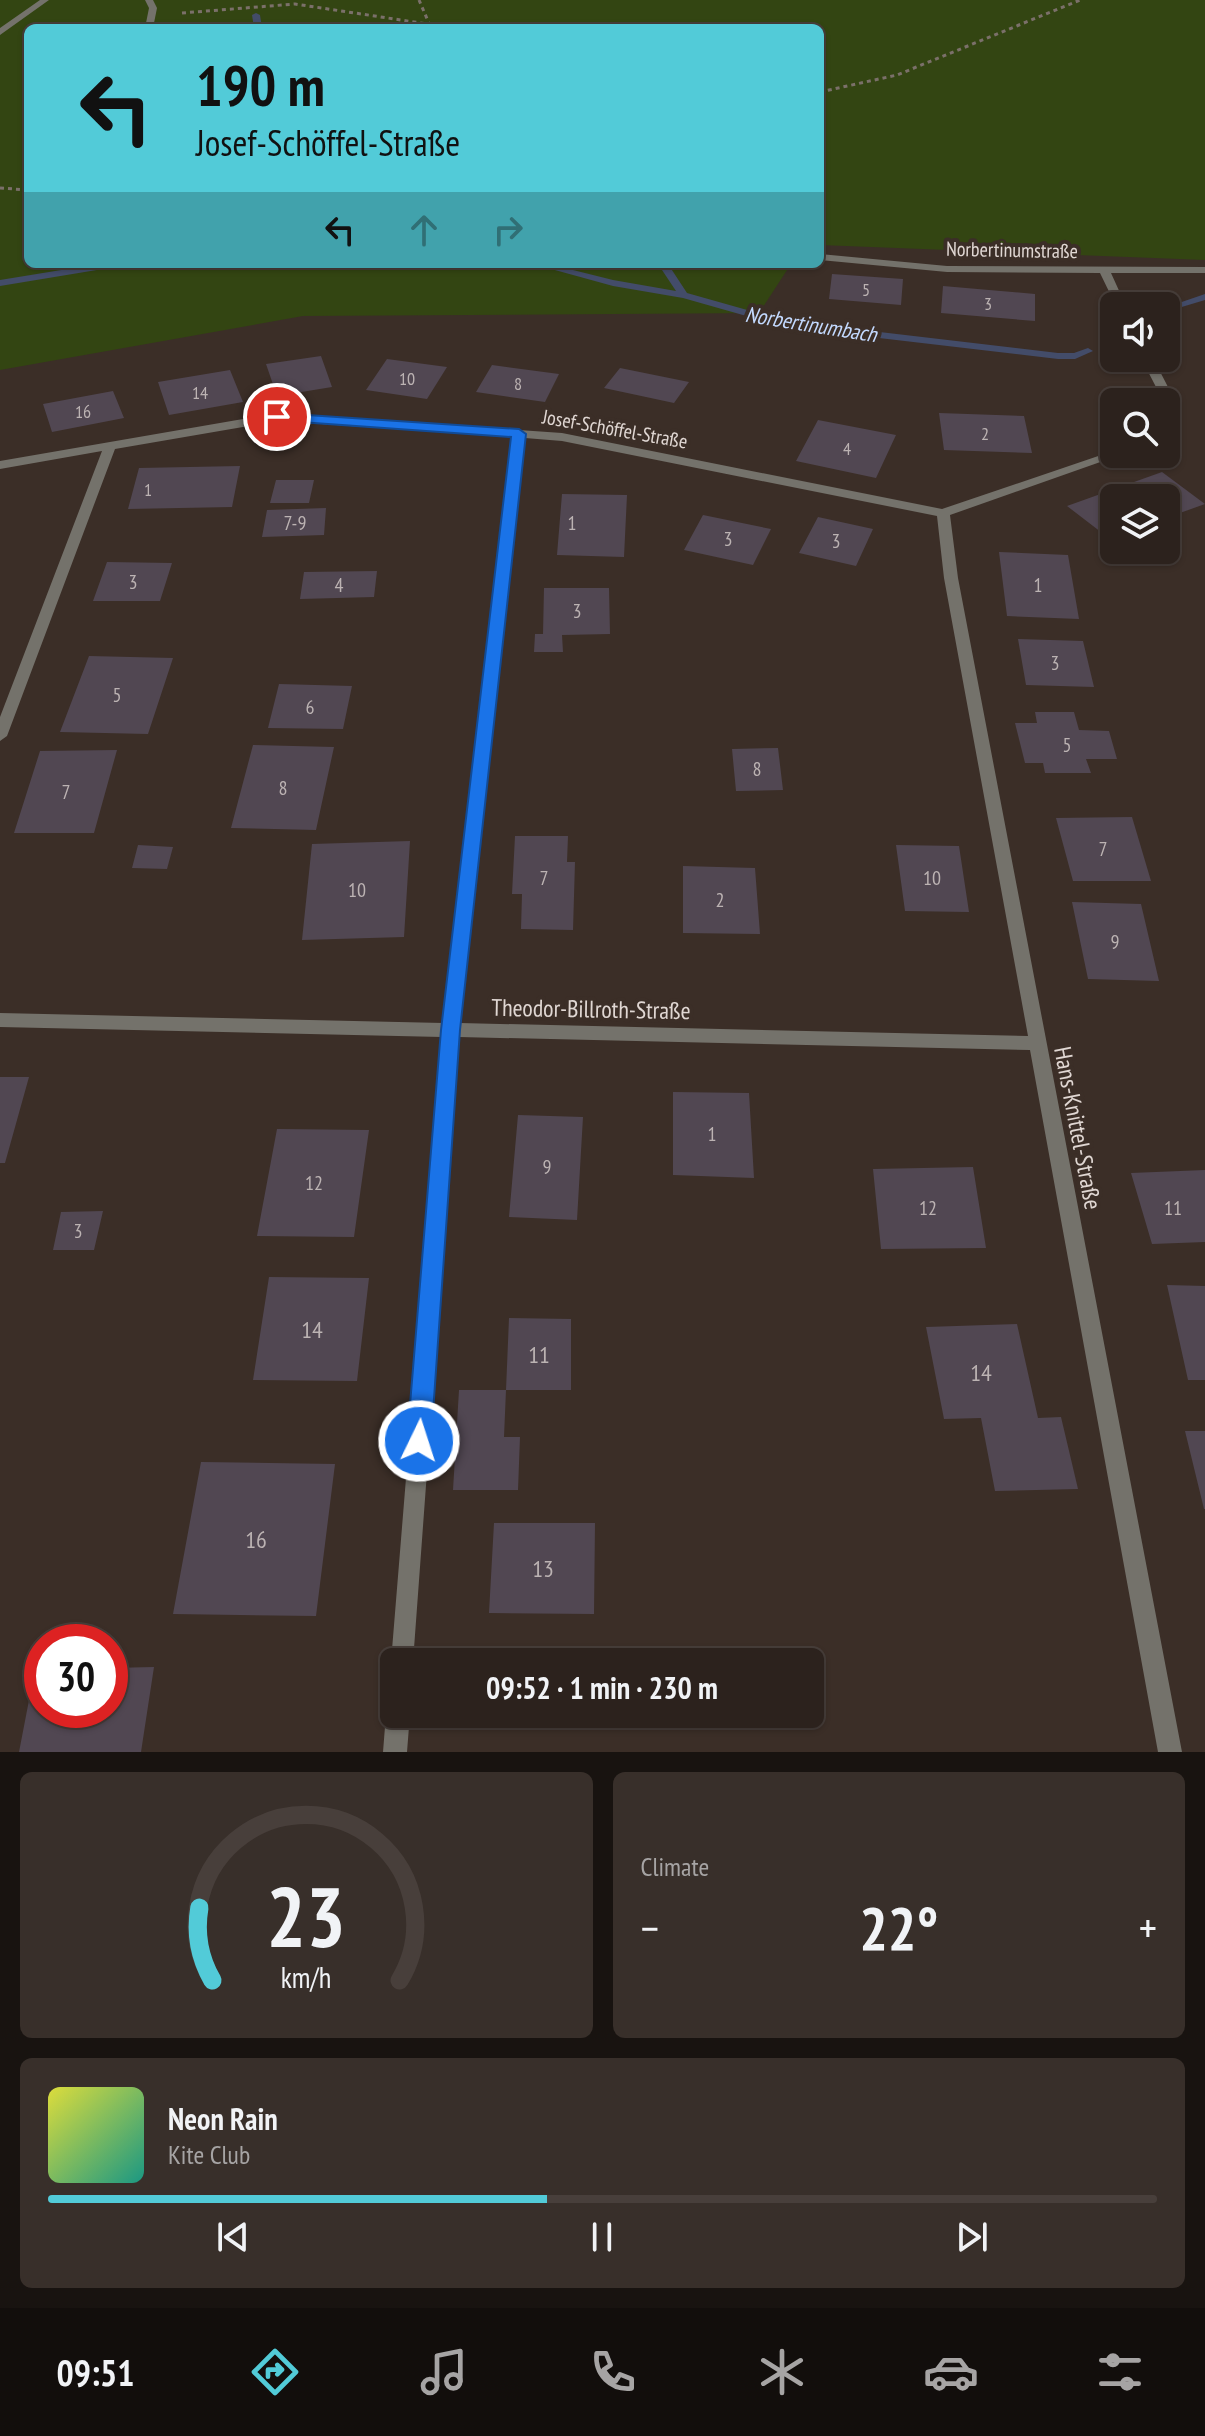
<!DOCTYPE html>
<html lang="en">
<head>
<meta charset="utf-8">
<style>
	body { margin:0; font-family:"PT Sans Narrow",sans-serif; background:#382f2a; color:#f1f3f6; height:100vh; display:flex; flex-direction:column; font-size:30px; white-space:nowrap }
	* { box-sizing:border-box; margin:0 }
	p { font-size:26px; color:#a6a4a4 }
	.icon { flex:none; width:44px; height:44px; fill:none; stroke:currentColor; stroke-width:2; stroke-linecap:round; stroke-linejoin:round }
	.map { position:relative; height:1752px; overflow:hidden }
	.panel { display:flex; flex-direction:column; gap:20px; padding:20px; background:#181310; flex:1 }
	.panel>* { flex:none }
	.guide { position:absolute; left:24px; top:24px; width:800px; height:244px; border-radius:12px; box-shadow:0 2px 6px #0004,0 0 0 2px #483f3b; background:#52cbd8; color:#111; overflow:hidden }
	.tools { position:absolute; left:1100px; top:292px; display:grid; gap:16px }
	.tools a { display:grid; place-items:center; width:80px; height:80px; border-radius:12px; background:#2c221d; box-shadow:0 2px 6px #0004,0 0 0 2px #483f3b; font-size:40px }
	.speed { position:absolute; left:24px; top:1624px; display:flex; gap:16px; font-size:40px; font-weight:700; text-align:center }
	.speed>* { display:grid; place-content:center; width:104px; height:104px; border-radius:50%; background:#2c221d; box-shadow:0 2px 6px #0004,0 0 0 2px #483f3b; line-height:1 }
	.speed .limit { border:12px solid #d22; background:#fff; color:#111 }
	.pin { position:absolute; display:grid; place-items:center; width:68px; height:68px; color:#fff; margin:-34px; border:4px solid #fff; border-radius:50%; box-shadow:0 2px 8px #0007 }
	.me { position:absolute; width:88px; margin:-44px; rotate:4deg; stroke-linejoin:round; filter:drop-shadow(0 0 6px #0008) }
	.turn { display:flex; align-items:center; gap:28px; height:168px; padding:0 40px; font-size:36px }
	.turn .icon { width:104px; height:104px; stroke-width:2.5 }
	.turn b { display:block; font-size:56px; line-height:68px }
	.lanes { display:flex; align-items:center; height:76px; padding:0 40px; background:#0003; justify-content:center; gap:40px; direction:ltr }
	.lanes .off { opacity:.35 }
	.big { font-size:60px; font-weight:700; line-height:1.1 }
	.panel .tile { flex:1; display:flex; flex-direction:column; justify-content:center; gap:12px; min-width:0; padding:0 28px; border-radius:12px; background:#382f2a }
	.panel .dial { align-items:center; gap:0 }
	.dial svg { height:208px; overflow:visible; fill:none; stroke:#483f3b; stroke-width:7; stroke-linecap:round; text-anchor:middle }
	.dial text { fill:#f1f3f6; stroke:none }
	.song { display:flex; align-items:center; gap:24px }
	.cover { width:96px; height:96px; border-radius:12px; background:linear-gradient(135deg,hsl(60 70% 55%),hsl(170 70% 35%)) }
	.played { height:8px; border-radius:4px; background:linear-gradient(90deg,#52cbd8 45%,#483f3b 45%) }
	.keys { display:flex; justify-content:space-around; direction:ltr }
	.heat { display:flex; justify-content:space-between; align-items:center; font-size:44px; direction:ltr }
	.panel .tiles { flex:1; display:grid; gap:20px; grid-template-columns:1fr 1fr }
	.tile:last-child { grid-column:span 2 }
	.trip { position:absolute; left:380px; top:1648px; width:444px; height:80px; border-radius:12px; background:#2c221d; box-shadow:0 2px 6px #0004,0 0 0 2px #483f3b; font-weight:700; line-height:80px; text-align:center }
	.tabs { display:flex; height:128px; justify-content:space-around; align-items:center; background:#120e0c; color:#a6a4a4 }
	.tabs .icon { width:56px; height:56px }
	.tabs .on { color:#52cbd8 }
	.tabs b { font-size:36px; color:#f1f3f6 }
	.map>svg:first-child { display:block }
	.green { fill:#334512 }
	.lines { fill:none; stroke-linecap:round; stroke-linejoin:round }
	.stream { fill:#434c69; fill-rule:evenodd }
	.building { fill:#514752 }
	.path { stroke:#7b706a; stroke-width:3; stroke-dasharray:4 4; stroke-linecap:butt }
	.street { fill:#74726b; fill-rule:evenodd }
	.route { fill:#1a73e8; stroke:#114b97; stroke-width:2 }
	.labels { text-anchor:middle; dominant-baseline:central; stroke-width:8; stroke-linejoin:round; paint-order:stroke }
	.far-number-label { font-size:18px; fill:#bcb3b3 }
	.far-street-label { font-size:20px; fill:#e0d7d3; stroke:#3b2e27 }
	.number-label { font-size:20px; fill:#bcb3b3 }
	.far-water-label { font-size:22px; font-style:italic; fill:#c3d9fe; stroke:#3b2e27 }
	.street-label { font-size:24px; fill:#e0d7d3; stroke:#3b2e27 }
	.near-number-label { font-size:24px; fill:#bcb3b3 }
</style>
</head>
<body>
<div class="map">
<svg width="1205" height="1752" viewBox="0 0 1205 1752">
	<rect width="100%" height="100%" fill="#3b2e27"/>
	<path class="green" d="M0 0H1205V260L820 245V28H28V264H791L759 313 303 316 0 370Z"/>
	<g class="lines">
		<path class="stream" d="M256 13 260 15 262 28H254L252 15Z
			M98 264H120L115 267 0 286V280Z
			M320 264H382L377 267 332 270Z
			M533 264H549L613 280 676 291 658 264H668L687 293 786 321 1058 353H1074L1088 348 1093 351 1075 359H1058L785 327 683 298 613 286Z
			M1205 294V300L1175 309 1170 306Z"/>
	</g>
	<path class="building" d="M832 274 903 279 901 305 829 299Z
		M943 286 1035 294V321L941 313Z
		M321 356 332 387 277 396 266 364Z
		M387 359 447 367 427 399 366 390Z
		M492 365 559 374 545 402 476 392Z
		M620 368 689 382 674 403 604 388Z
		M230 370 243 402 169 415 158 382Z
		M113 391 124 418 52 432 43 404Z
		M939 413 1024 416 1032 453 944 450Z
		M818 420 896 435 876 478 796 461Z
		M240 466 232 507 128 509 139 468Z
		M1162 472 1205 504 1166 518V498H1114V537L1110 539 1067 506Z
		M276 480H314L309 503H270Z
		M562 494 627 495 624 557 557 555Z
		M326 508 324 535 262 537 267 510Z
		M703 515 771 529 753 565 684 550Z
		M818 517 873 529 856 566 799 553Z
		M999 552 1068 555 1079 619 1007 616Z
		M107 562 172 563 160 601H93Z
		M377 571 374 597 300 599 304 572Z
		M544 588H609L610 634 562 635 563 652H534L535 634H543Z
		M1018 639 1083 641 1094 687 1026 685Z
		M89 656 173 658 148 734 60 732Z
		M279 684 352 686 343 729 268 728Z
		M1035 712H1074L1079 730 1109 731 1117 759H1086L1091 773H1045L1043 763H1025L1015 723H1037Z
		M253 745 334 747 316 830 231 828Z
		M778 748 783 790 736 791 732 749Z
		M117 750 94 833H14L40 751Z
		M1132 817 1151 881H1073L1056 818Z
		M515 836H568L567 862H575L573 930 521 929 522 894H512Z
		M410 841 404 937 302 940 312 844Z
		M138 845 173 847 167 869 132 868Z
		M896 845 959 846 969 912 905 911Z
		M683 866 755 868 760 934 683 933Z
		M1072 902 1141 904 1159 981 1088 979Z
		M0 1077H29L5 1163H0Z
		M673 1092 749 1093 754 1178 673 1175Z
		M518 1115 583 1117 577 1220 509 1217Z
		M277 1129 369 1130 354 1237 257 1236Z
		M973 1167 986 1248 881 1249 873 1169Z
		M1205 1170V1242L1152 1244 1131 1173Z
		M103 1211 94 1250H53L61 1212Z
		M269 1277 369 1278 357 1381 253 1380Z
		M1167 1285 1205 1286V1380H1188Z
		M509 1318 571 1319V1390H506Z
		M1017 1324 1038 1418 1061 1417 1078 1489 995 1491 981 1418 944 1419 926 1327Z
		M459 1390H506L504 1437H520L518 1490H453Z
		M1185 1431H1205V1509H1204Z
		M201 1462 335 1464 316 1616 173 1614Z
		M494 1523H595L594 1614 489 1613Z
		M154 1667 141 1752H19L35 1669H42V1710H110V1668Z"/>
	<g class="lines">
		<path class="path" d="M419 0 431 28
			M182 13 295 4 454 28
			M820 92 897 75 1080 0
			M0 188 28 190"/>
		<path class="street" d="M40 0H49L0 35V28Z
			M145 0H153L157 8 153 28H145L149 8Z
			M820 254 947 266 1205 267V273H1111L1126 306H1116L1100 273 947 272 820 260Z
			M1141 358H1153L1168 387 1166 402H1154L1156 387Z
			M277 413 562 433 942 509 1113 451 1114 454H1123L950 515 958 578 1182 1752H1158L1030 1050 459 1037 413 1662H394V1670L391 1662 442 1037 0 1027V1013L443 1023 513 437 277 421 115 449 7 736 0 741V717L102 451 0 469V461ZM525 438 562 441 937 516 944 578 1028 1036 460 1023Z
			M394 1704V1714H410L407 1752H383L386 1714 390 1706Z"/>
	</g>
	<path class="route" d="M277 413 519 429 526 434 460 1030 431 1441 427 1449 419 1452 410 1449 407 1441 441 1030 511 437 272 420 270 417Z"/>
	<g class="labels">
		<g class="far-number-label">
			<text x="866" y="289">5</text>
			<text x="988" y="303">3</text>
			<text x="407" y="378">10</text>
			<text x="518" y="383">8</text>
			<text x="200" y="392">14</text>
			<text x="83" y="411">16</text>
			<text x="985" y="433">2</text>
			<text x="847" y="448">4</text>
			<text x="148" y="489">1</text>
		</g>
		<g class="far-street-label">
			<text transform="translate(1012 250) rotate(1)">Norbertinumstraße</text>
			<text transform="translate(615 429) rotate(10)">Josef-Schöffel-Straße</text>
		</g>
		<g class="number-label">
			<text x="295" y="523">7-9</text>
			<text x="572" y="523">1</text>
			<text x="728" y="539">3</text>
			<text x="836" y="541">3</text>
			<text x="133" y="582">3</text>
			<text x="339" y="585">4</text>
			<text x="1038" y="585">1</text>
			<text x="577" y="611">3</text>
			<text x="1055" y="663">3</text>
			<text x="117" y="695">5</text>
			<text x="310" y="707">6</text>
			<text x="1067" y="745">5</text>
			<text x="757" y="769">8</text>
			<text x="283" y="788">8</text>
			<text x="66" y="792">7</text>
			<text x="1103" y="849">7</text>
			<text x="544" y="878">7</text>
			<text x="932" y="878">10</text>
			<text x="357" y="890">10</text>
			<text x="720" y="900">2</text>
			<text x="1115" y="942">9</text>
			<text x="712" y="1134">1</text>
			<text x="547" y="1167">9</text>
			<text x="314" y="1183">12</text>
			<text x="928" y="1208">12</text>
			<text x="1173" y="1208">11</text>
			<text x="78" y="1231">3</text>
		</g>
		<g class="far-water-label">
			<text transform="translate(811 324) rotate(9)">Norbertinumbach</text>
		</g>
		<g class="street-label">
			<text transform="translate(591 1009) rotate(1)">Theodor-Billroth-Straße</text>
			<text transform="translate(1078 1128) rotate(79)">Hans-Knittel-Straße</text>
		</g>
		<g class="near-number-label">
			<text x="312" y="1329">14</text>
			<text x="539" y="1354">11</text>
			<text x="981" y="1372">14</text>
			<text x="256" y="1539">16</text>
			<text x="543" y="1568">13</text>
		</g>
	</g>
</svg>
<div class="tools">
<a><svg class="icon" aria-label="sound" viewBox="0 0 24 24"><path d="M4 9h4l5-4v14l-5-4H4zM17 9q2 3 0 6"/></svg></a>
<a><svg class="icon" aria-label="search" viewBox="0 0 24 24"><circle cx="10" cy="10" r="6"/><path d="M15 15l6 6"/></svg></a>
<a><svg class="icon" aria-label="layers" viewBox="0 0 24 24"><path d="M12 4l9 5-9 5-9-5zM3 14l9 5 9-5"/></svg></a>
</div>
<div class="speed"><div class="limit">30</div></div>
<div class="pin" style="left:277px;top:417px;background:#d93025"><svg class="icon" aria-label="arrive" viewBox="0 0 24 24"><path d="M6 21V4h12l-3 4 3 4H6"/></svg></div>
<svg class="me" style="left:419px;top:1441px" viewBox="-20 -20 40 40"><circle r="17" fill="#1a73e8" stroke="#fff" stroke-width="3"/><path d="M0-11L8 9 0 5-8 9z" fill="#fff"/></svg>
<div class="trip">09:52 · 1 min · 230 m</div>
<div class="guide">
<div class="turn"><svg class="icon" aria-label="left" viewBox="0 0 24 24"><path d="M17 20v-9H6M10 6l-5 5 5 5"/></svg><div><b>190 m</b>Josef-Schöffel-Straße</div></div>
<div class="lanes"><svg class="icon" aria-label="left" viewBox="0 0 24 24"><path d="M17 20v-9H6M10 6l-5 5 5 5"/></svg><svg class="icon off" aria-label="ahead" viewBox="0 0 24 24"><path d="M12 20V5M6 11l6-6 6 6"/></svg><svg class="icon off" aria-label="right" viewBox="0 0 24 24"><path d="M7 20v-9h11M14 6l5 5-5 5"/></svg></div>
</div>
</div>
<section class="panel">
<div class="tiles">
<div class="tile dial"><svg viewBox="0 0 100 80">
<path d="M14 69A42 42 0 1 1 86 69"/>
<path d="M14 69A42 42 0 0 1 9 41" stroke="#52cbd8"/>
<text x="50" y="56" font-size="32" font-weight="700">23</text>
<text x="50" y="72" font-size="11">km/h</text>
</svg></div>
<div class="tile"><p>Climate</p>
<div class="heat"><a>−</a><b class="big">22°</b><a>+</a></div>
</div>
<div class="tile">
<div class="song"><i class="cover"></i><div><b>Neon Rain</b><p>Kite Club</p></div></div>
<div class="played"></div>
<div class="keys"><svg class="icon" aria-label="previous" viewBox="0 0 24 24"><path d="M18 5L8 12l10 7zM5 5v14"/></svg><svg class="icon" aria-label="pause" viewBox="0 0 24 24"><path d="M8 5v14M16 5v14"/></svg><svg class="icon" aria-label="next" viewBox="0 0 24 24"><path d="M6 5l10 7-10 7zM19 5v14"/></svg></div>
</div>
</div>
</section>
<nav class="tabs">
<b>09:51</b>
<svg class="icon on" aria-label="directions" viewBox="0 0 24 24"><path d="M12 3l9 9-9 9-9-9zM9 14v-3h6M13 9l2 2-2 2"/></svg>
<svg class="icon" aria-label="music" viewBox="0 0 24 24"><path d="M9 18V5l10-2v13"/><circle cx="6" cy="18" r="3"/><circle cx="16" cy="16" r="3"/></svg>
<svg class="icon" aria-label="phone" viewBox="0 0 24 24"><path d="M5 4h4l2 5-3 2q2 4 5 5l2-3 5 2v4C11 20 4 13 5 4z"/></svg>
<svg class="icon" aria-label="climate" viewBox="0 0 24 24"><path d="M12 3v18M4 7l16 10M4 17L20 7"/></svg>
<svg class="icon" aria-label="car" viewBox="0 0 24 24"><path d="M5 17H2v-5l4-1 3-4h7l3 4 3 1v5h-3M9 17h6M6 11h13"/><circle cx="7" cy="17" r="2"/><circle cx="17" cy="17" r="2"/></svg>
<svg class="icon" aria-label="filters" viewBox="0 0 24 24"><path d="M4 7h16M4 17h16"/><circle cx="9" cy="7" r="2"/><circle cx="15" cy="17" r="2"/></svg>
</nav>
</body>
</html>
